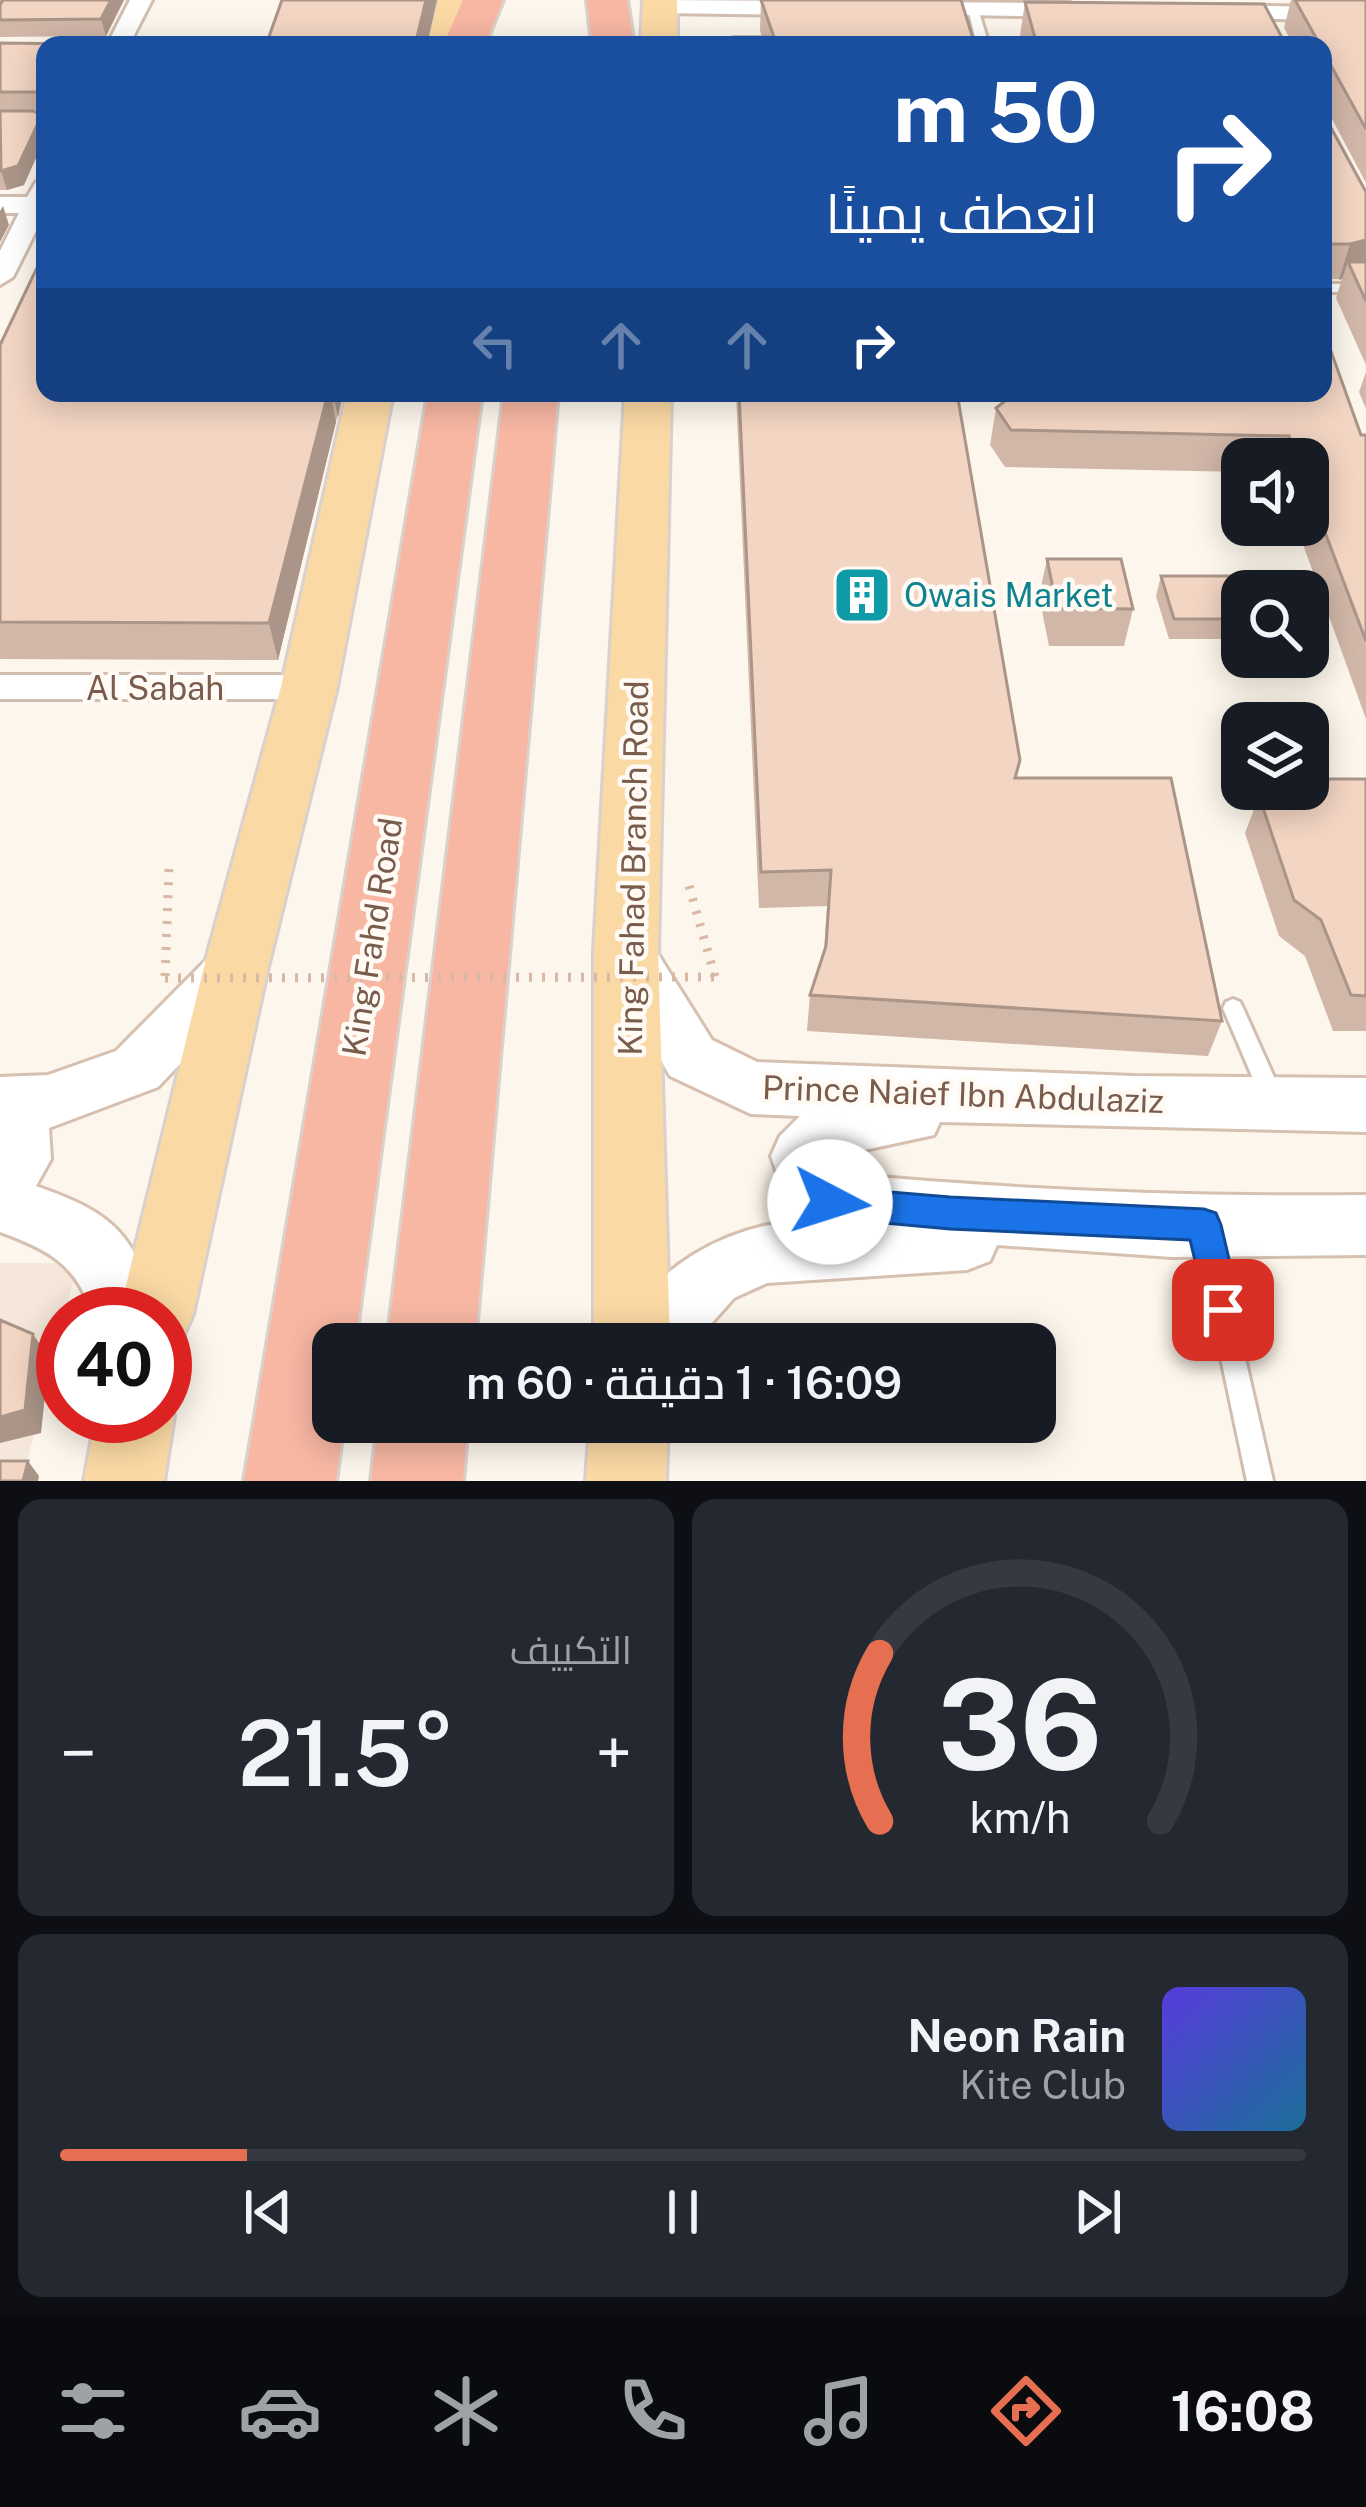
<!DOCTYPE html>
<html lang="ar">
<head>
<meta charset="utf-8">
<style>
	body { margin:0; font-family:"Public Sans",Cairo,sans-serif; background:#242831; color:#f1f3f6; direction:rtl; height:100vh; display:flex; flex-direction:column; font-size:45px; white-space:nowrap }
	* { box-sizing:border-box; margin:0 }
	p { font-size:39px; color:#9ea1a6 }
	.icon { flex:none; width:66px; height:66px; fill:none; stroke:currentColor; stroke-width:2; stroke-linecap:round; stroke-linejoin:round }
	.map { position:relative; height:1481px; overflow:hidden; direction:ltr }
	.panel { display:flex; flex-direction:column; gap:18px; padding:18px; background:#0d0f14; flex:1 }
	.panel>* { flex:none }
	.hud { position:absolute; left:36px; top:36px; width:1296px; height:366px; border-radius:24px; box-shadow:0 6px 30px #0003; direction:rtl; background:#1a4fa0; color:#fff; overflow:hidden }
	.controls { position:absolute; left:1221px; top:438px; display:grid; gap:24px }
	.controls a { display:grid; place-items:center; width:108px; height:108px; border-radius:24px; background:#171b24; box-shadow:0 6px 30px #0003; font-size:60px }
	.speed { position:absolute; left:36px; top:1287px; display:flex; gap:24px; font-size:60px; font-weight:700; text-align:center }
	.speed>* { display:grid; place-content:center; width:156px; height:156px; border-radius:50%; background:#171b24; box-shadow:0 6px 30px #0003; line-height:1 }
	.speed .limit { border:18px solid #d22; background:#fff; color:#111 }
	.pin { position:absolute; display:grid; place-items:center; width:102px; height:102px; color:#fff; margin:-51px; border-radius:24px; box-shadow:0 6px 18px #0006 }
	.me { position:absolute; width:132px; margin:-66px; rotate:95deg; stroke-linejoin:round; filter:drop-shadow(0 0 9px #0008) }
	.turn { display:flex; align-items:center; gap:42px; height:252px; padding:0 36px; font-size:54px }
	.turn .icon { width:156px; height:156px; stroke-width:2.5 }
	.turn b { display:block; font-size:84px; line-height:102px }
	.lanes { display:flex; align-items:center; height:114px; padding:0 36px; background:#0003; justify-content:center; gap:60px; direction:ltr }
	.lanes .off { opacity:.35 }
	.big { font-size:90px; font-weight:600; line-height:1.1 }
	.panel .widget { flex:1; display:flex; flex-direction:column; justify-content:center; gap:18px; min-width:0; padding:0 42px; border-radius:24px; background:#242831 }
	.panel .dial { align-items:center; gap:0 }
	.dial svg { height:312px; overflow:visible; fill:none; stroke:#363941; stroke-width:7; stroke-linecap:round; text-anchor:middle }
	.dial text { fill:#f1f3f6; stroke:none }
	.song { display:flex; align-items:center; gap:36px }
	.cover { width:144px; height:144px; border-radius:18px; background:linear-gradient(135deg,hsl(250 70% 55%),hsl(200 70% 35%)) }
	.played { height:12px; border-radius:6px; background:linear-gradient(90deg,#e76f51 15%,#363941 15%) }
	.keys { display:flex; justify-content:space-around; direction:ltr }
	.heat { display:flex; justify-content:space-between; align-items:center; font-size:66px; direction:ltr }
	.panel .tiles { flex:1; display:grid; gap:18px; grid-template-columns:1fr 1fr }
	.widget:last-child { grid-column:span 2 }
	.trip { position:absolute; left:312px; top:1323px; width:744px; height:120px; border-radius:24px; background:#171b24; box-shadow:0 6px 30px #0003; font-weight:600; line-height:120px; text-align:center; direction:rtl }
	.dock { display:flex; height:192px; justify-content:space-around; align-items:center; background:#090b0e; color:#9ea1a6 }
	.dock .icon { width:84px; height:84px }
	.dock .current { color:#e76f51 }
	.dock b { font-size:54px; color:#f1f3f6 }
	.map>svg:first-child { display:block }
	.residential { fill:#f5e8da }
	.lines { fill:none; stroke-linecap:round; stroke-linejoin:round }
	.lane-casing { stroke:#d1beb0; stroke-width:6 }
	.street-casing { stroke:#d1beb0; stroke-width:6 }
	.secondary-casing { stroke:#d6c0b0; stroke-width:6 }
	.primary-casing { stroke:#dad1cd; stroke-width:6 }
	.highway-casing { stroke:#dad1cd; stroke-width:6 }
	.path { stroke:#d9b8a5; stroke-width:9; stroke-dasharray:3 10; stroke-linecap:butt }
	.lane { fill:#fff; fill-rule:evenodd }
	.street { fill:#fff; fill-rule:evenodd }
	.secondary { fill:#fff; fill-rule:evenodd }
	.primary { fill:#fbd9a5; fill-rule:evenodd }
	.highway { fill:#f7b7a3; fill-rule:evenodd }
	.path-bridge { stroke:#d9b8a5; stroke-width:9; stroke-dasharray:3 10; stroke-linecap:butt }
	.wall { fill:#d1b7a8 }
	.shaded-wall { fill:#aa9588 }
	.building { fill:#f3d5c3; stroke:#aa9588; stroke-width:3 }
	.route { fill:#1a73e8; stroke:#114b97; stroke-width:3 }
	.labels { text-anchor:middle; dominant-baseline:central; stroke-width:9; stroke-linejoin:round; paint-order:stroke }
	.culture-label { font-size:33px; fill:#0d838f; stroke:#fffaf3; text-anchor:start }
	.street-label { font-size:33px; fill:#7a5c4d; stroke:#fffaf3 }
</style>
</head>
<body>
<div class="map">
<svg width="1366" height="1481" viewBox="0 0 1366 1481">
	<rect width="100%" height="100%" fill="#fdf6ec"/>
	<path class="residential" d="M0 1263H78L22 1481H0Z"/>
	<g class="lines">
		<g class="lane-casing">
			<path id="lane" d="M973 6 978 9 989 45H977L968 9Z
				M1323 284H1366V292H1323Z
				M1233 999 1240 1002 1243 1008 1282 1095 1279 1102 1271 1104 1263 1102 1260 1095 1223 1008 1226 1002Z
				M1206 1224 1214 1228 1217 1235 1273 1481H1247L1195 1235 1198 1228Z"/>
		</g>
		<g class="street-casing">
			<path id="street" d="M130 0H152L129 45H107Z
				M658 0 806 1 817 8 806 15 660 13 649 6Z
				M915 2 1070 3 1081 10 1070 17 907 14 904 9Z
				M1221 5 1366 8V22L1213 17 1210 12Z
				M45 179V213L13 277 0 285V251L19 213H0V197H27L36 182Z
				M0 675H309L321 678 326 687 321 696 309 699H0Z"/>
		</g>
		<g class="secondary-casing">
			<path id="secondary" d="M626 928 646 935 712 1040 757 1062 1134 1076 1366 1078V1132L940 1122 934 1135 846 1154 836 1164 844 1174C1018 1190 1192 1197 1366 1195V1255L1172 1257 997 1245 990 1261 967 1270 767 1283 734 1298 693 1344H615C648 1268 725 1225 805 1220L788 1204 771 1156 780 1136 800 1116 751 1114 670 1076 598 951 606 935Z
				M236 943 256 950 265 967 256 984 158 1087 49 1128 51 1159 36 1186C116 1214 134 1234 158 1314H92C77 1264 47 1249 0 1232V1077L48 1075 116 1051 216 950Z"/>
		</g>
		<g class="primary-casing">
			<path id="primary" d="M438 0H472L463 45H427Z
				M643 0H677V45H641Z
				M347 393H393L337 687 268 967 193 1314 182 1339 165 1346V1314H119L204 967 281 687Z
				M625 393H671L658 951 670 1344H594V951Z
				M165 1394 174 1416 164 1481H84L96 1416H165Z
				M590 1422H668L666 1481H586Z"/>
		</g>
		<g class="highway-casing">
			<path id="highway" d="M463 0H503L485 45H443Z
				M587 0H627L634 45H592Z
				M428 393H482L355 1344H333V1422H344L336 1481H244Z
				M504 393H558L475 1344H387Z
				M378 1422H468L463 1481H371Z"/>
		</g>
		<path class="path" d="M689 886 715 977
			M165 976 169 867"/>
		<use href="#lane" class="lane"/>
		<use href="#street" class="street"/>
		<use href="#secondary" class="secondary"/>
		<use href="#primary" class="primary"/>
		<use href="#highway" class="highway"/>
		<path class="path-bridge" d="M165 978 715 977"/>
	</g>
	<path class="wall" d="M0 0H124L106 36 0 37Z
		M761 0 975 45 762 37 760 31Z
		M1291 0H1366V183L1323 102V45H1293L1284 28Z
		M1025 2 1286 45H1023L1020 35Z
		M0 43 45 45V110L0 111Z
		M0 111 24 185 7 190H0Z
		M1323 113 1366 192V365L1336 298 1342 279H1323Z
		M0 345 45 393H343L278 660 0 659Z
		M1366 372V409L1359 392Z
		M736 393H957L1016 778 1222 1021 1208 1056 807 1031 810 995 824 952 827 906 759 908Z
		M1000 393H1323L1361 435H1366V719L1296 525H1308V459H1242V472L1005 467 990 445 996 408 1003 403Z
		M1047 559 1133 609 1124 646H1049L1039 596Z
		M1161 576 1242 603 1241 639H1169L1156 596Z
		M1366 779V1031H1333L1305 956 1279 936 1245 833 1259 796Z"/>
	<path class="shaded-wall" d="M111 0H124L106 36 101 19Z
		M426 0H437L427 45H415Z
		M42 115 45 126V138L24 185 7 190 1 171Z
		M3 206 9 225 0 242V211Z
		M1366 240V273L1348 262 1342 279 1339 280 1350 244Z
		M328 393H331L336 422 278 660 269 623Z
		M333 393H343L338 418Z
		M33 1334 49 1358 41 1433 0 1443V1417Z
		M28 1461 39 1476 38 1481H23Z"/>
	<path class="building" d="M3 0H111L101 19 0 20V5Z
		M282 0H426L415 45H266Z
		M761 0H961L975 45H733V37H774Z
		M1295 0H1366V129L1323 51V45H1320Z
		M1025 2 1264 4 1286 45H1037Z
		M0 43 81 44 45 45V92H0Z
		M0 111H33L42 115 18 166 1 171Z
		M1323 113 1366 192V240L1350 244H1323Z
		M45 251V393H328L269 623 0 622V345Z
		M1348 262H1366V301Z
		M1323 329 1361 435H1366V641L1308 487V459H1297L1289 436 1011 430 996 408 1015 393H1323Z
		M739 393H957L1020 760 1015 778H1171L1222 1021 810 995 826 946 831 870 761 872Z
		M1047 559H1121L1133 609 1057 608Z
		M1161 576H1233L1242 603V619H1174Z
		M1308 779H1366V996L1351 995 1321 920 1294 900 1259 796 1270 789H1308Z
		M0 1320 33 1334 25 1410 0 1417Z
		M0 1461H28L23 1481H0Z"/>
	<path class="route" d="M830 1187 950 1197 1204 1209 1216 1213 1221 1225 1241 1310 1235 1322 1223 1327 1210 1322 1190 1240 950 1229 830 1218 818 1213 813 1202 818 1191Z"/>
	<defs>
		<g id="building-square" transform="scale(3)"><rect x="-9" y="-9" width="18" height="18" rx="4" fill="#0f9aa8" stroke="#fffaf3"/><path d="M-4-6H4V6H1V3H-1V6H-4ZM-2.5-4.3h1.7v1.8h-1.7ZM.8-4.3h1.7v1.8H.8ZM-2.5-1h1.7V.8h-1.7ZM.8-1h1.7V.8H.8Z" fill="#fff"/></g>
	</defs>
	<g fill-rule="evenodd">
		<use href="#building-square" x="862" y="595"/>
	</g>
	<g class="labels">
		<g class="culture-label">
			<text x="904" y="595">Owais Market</text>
		</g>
		<g class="street-label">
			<text x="155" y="688">Al Sabah</text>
			<text transform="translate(633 868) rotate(-89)">King Fahad Branch Road</text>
			<text transform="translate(372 937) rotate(-81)">King Fahd Road</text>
			<text transform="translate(963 1094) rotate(2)">Prince Naief Ibn Abdulaziz</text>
		</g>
	</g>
</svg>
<div class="controls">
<a><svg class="icon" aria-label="sound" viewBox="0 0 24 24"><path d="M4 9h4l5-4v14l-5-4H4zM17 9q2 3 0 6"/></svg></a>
<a><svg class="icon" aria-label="search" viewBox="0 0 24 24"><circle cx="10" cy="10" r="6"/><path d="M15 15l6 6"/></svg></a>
<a><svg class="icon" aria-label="layers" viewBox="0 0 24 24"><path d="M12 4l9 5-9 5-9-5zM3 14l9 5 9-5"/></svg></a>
</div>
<div class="speed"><div class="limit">40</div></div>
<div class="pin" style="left:1223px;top:1310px;background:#d93025"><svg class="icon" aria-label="arrive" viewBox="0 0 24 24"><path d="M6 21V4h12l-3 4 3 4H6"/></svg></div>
<svg class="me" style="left:830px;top:1202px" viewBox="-20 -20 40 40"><circle r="19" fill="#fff"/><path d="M0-13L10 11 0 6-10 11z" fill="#1a73e8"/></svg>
<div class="trip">16:09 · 1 دقيقة · 60 m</div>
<div class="hud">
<div class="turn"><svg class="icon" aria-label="right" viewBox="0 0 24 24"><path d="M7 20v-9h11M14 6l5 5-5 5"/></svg><div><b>50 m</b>انعطف يمينًا</div></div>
<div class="lanes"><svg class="icon off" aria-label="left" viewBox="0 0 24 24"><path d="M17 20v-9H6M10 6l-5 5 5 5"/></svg><svg class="icon off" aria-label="ahead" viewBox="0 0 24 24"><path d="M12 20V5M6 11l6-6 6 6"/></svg><svg class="icon off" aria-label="ahead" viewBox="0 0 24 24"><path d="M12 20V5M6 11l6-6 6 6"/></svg><svg class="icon" aria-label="right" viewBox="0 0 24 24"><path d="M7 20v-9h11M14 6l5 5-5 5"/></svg></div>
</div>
</div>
<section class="panel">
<div class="tiles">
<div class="widget dial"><svg viewBox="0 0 100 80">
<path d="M14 69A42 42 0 1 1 86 69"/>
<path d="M14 69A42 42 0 0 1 14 26" stroke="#e76f51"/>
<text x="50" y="56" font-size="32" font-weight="700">36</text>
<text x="50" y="72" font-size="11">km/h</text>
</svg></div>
<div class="widget"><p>التكييف</p>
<div class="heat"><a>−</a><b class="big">21.5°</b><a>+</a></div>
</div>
<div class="widget">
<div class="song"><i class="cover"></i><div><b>Neon Rain</b><p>Kite Club</p></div></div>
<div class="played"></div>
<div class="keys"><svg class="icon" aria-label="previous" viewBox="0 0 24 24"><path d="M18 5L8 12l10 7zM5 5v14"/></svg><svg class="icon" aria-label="pause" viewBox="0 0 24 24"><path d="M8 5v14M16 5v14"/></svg><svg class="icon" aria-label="next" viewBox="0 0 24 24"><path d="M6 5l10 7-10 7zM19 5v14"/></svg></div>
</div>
</div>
</section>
<nav class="dock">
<b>16:08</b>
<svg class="icon current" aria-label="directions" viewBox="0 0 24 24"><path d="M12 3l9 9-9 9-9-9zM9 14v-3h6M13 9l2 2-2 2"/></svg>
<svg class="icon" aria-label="music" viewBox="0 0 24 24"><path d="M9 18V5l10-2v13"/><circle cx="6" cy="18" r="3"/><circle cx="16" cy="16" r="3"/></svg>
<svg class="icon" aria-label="phone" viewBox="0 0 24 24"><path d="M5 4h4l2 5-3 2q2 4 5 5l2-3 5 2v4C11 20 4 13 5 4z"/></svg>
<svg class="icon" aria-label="climate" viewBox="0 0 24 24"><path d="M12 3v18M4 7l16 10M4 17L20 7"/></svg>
<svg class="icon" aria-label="car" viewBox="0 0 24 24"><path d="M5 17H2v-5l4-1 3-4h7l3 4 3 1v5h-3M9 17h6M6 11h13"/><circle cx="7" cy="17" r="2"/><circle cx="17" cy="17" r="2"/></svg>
<svg class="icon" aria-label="filters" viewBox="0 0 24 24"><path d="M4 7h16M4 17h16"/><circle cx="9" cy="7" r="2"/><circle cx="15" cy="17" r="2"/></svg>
</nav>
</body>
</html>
